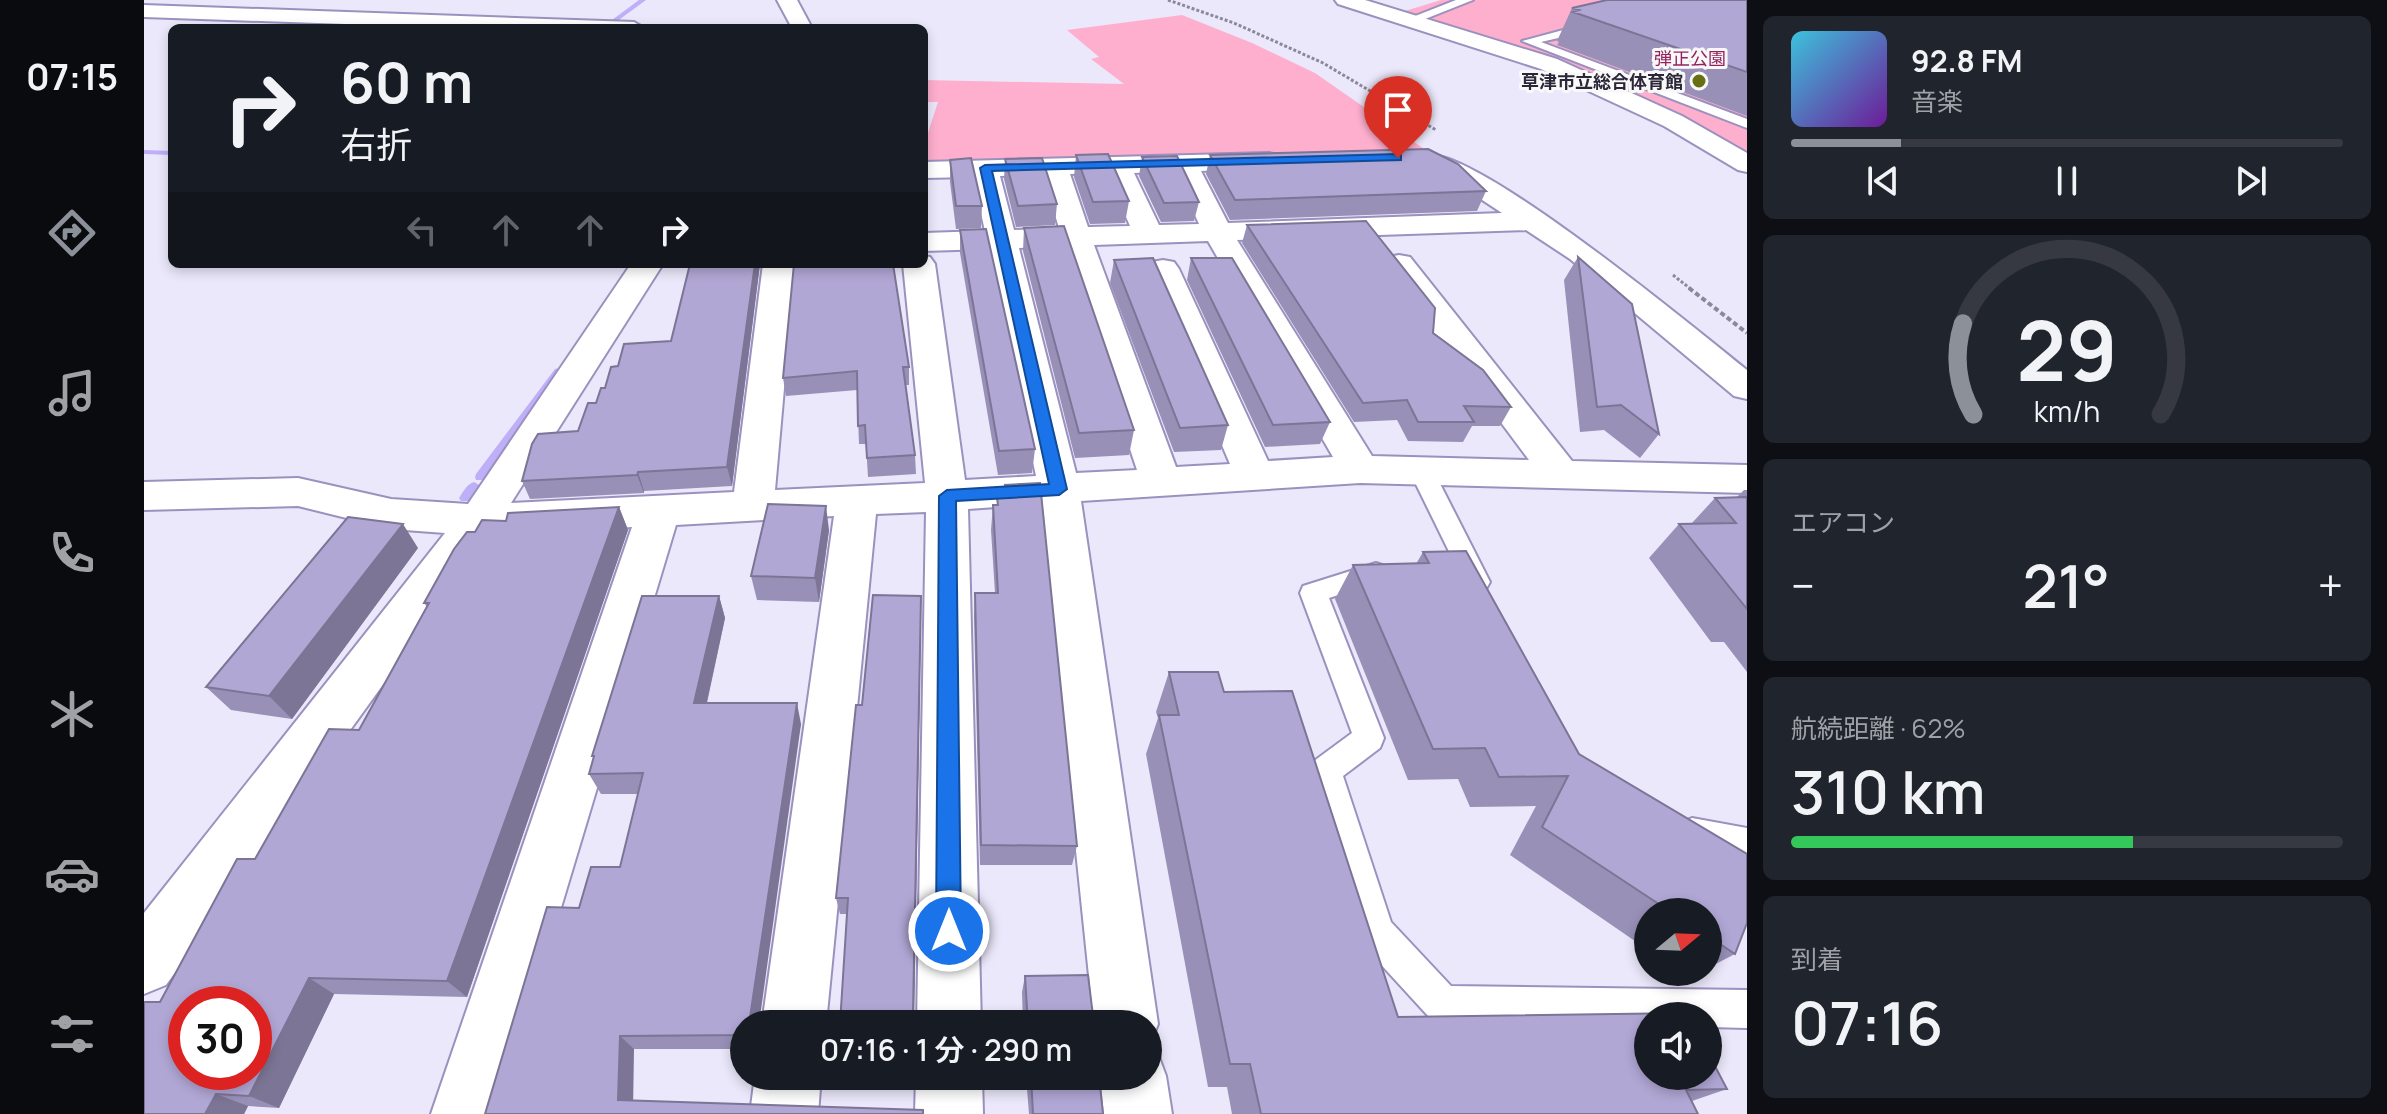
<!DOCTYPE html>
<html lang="ja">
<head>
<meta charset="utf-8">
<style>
	body { margin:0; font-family:Manrope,"Noto Sans JP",sans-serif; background:#20242c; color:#f1f3f6; height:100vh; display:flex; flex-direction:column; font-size:30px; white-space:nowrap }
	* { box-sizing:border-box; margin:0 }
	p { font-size:26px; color:#9ea1a6 }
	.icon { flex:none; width:44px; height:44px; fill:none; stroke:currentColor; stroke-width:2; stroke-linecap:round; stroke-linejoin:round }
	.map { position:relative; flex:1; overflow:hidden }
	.details { display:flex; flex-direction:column; gap:16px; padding:16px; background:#0d0f14; width:640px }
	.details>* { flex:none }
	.hud { position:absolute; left:24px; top:24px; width:760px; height:244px; border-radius:12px; box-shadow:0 4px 12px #0003; background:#171b24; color:#f1f3f6; overflow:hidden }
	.needle { width:52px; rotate:71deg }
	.buttons { position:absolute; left:1490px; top:898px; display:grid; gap:16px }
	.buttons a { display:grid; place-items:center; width:88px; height:88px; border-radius:50%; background:#171b24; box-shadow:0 4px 12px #0003; font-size:40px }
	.speed { position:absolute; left:24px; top:986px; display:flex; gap:16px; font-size:40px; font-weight:700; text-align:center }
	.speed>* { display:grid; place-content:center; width:104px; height:104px; border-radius:50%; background:#171b24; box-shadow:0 4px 12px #0003; line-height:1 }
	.speed .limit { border:12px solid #d22; background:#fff; color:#111 }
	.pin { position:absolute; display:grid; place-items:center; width:68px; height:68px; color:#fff; margin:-82px -34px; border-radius:50% 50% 50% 0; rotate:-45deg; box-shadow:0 0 8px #0007 }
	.pin .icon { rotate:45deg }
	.me { position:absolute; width:88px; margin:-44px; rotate:0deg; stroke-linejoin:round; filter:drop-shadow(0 0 6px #0008) }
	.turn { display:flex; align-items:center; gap:28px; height:168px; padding:0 40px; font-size:36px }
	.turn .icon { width:104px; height:104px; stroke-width:2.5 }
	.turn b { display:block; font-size:56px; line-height:68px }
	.lanes { display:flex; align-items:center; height:76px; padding:0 40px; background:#0003; justify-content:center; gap:40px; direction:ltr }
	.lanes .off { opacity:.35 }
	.big { font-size:60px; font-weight:600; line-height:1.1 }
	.details .tile { flex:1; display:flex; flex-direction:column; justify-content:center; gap:12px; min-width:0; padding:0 28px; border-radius:12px; background:#20242c }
	.details .dial { align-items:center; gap:0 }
	.dial svg { height:208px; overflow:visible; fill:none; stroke:#363941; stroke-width:7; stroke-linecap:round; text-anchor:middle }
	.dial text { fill:#f1f3f6; stroke:none }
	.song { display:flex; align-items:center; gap:24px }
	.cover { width:96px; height:96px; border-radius:12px; background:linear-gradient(135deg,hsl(190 70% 55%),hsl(280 70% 35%)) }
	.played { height:8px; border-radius:4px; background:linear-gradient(90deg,#8c9099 20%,#363941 20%) }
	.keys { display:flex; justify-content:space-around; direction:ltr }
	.heat { display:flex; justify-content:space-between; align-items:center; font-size:44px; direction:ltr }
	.charge { height:12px; border-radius:6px; background:linear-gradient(90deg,#34c759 62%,#363941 0) }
	.trip { position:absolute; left:586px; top:1010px; width:432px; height:80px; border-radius:40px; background:#171b24; box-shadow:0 4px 12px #0003; font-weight:600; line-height:80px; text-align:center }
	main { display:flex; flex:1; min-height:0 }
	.tab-bar { display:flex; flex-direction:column; width:144px; justify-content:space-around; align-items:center; background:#090b0e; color:#9ea1a6 }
	.tab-bar .icon { width:56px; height:56px }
	.tab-bar .active { color:#8c9099 }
	.tab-bar b { font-size:36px; color:#f1f3f6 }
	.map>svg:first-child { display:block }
	.green { fill:#feafce }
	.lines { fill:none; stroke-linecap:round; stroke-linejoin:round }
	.stream { fill:#bfaef8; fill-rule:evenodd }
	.service-casing { stroke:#9b91be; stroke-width:4 }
	.minor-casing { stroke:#9b91be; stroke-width:4 }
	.tertiary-casing { stroke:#9b91be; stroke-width:4 }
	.path-far1 { stroke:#8c889b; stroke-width:3; stroke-dasharray:3 2; stroke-linecap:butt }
	.path { stroke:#8c889b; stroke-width:4; stroke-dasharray:5 3; stroke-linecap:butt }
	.service { fill:#fff; fill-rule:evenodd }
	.minor { fill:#fff; fill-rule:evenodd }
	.tertiary { fill:#fff; fill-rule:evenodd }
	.wall { fill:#9890b7 }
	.shaded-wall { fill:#7c7595 }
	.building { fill:#b1a7d5; stroke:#7c7595; stroke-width:2; fill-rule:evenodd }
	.route { fill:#1a73e8; stroke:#114b97; stroke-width:2 }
	.poi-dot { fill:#676e14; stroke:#f8f8f8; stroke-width:3 }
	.labels { text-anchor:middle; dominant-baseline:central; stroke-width:6; stroke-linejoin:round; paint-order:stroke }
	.far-park-label { font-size:18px; fill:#95215d; stroke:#f8f8f8 }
	.far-poi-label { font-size:18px; font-weight:bold; fill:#2b2739; stroke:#f8f8f8; text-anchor:end }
</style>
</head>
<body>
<main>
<nav class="tab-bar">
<b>07:15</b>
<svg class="icon active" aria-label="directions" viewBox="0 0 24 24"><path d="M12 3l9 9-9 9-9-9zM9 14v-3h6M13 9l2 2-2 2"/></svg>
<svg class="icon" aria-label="music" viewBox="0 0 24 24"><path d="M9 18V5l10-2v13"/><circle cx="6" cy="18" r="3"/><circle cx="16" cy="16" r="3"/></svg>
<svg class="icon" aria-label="phone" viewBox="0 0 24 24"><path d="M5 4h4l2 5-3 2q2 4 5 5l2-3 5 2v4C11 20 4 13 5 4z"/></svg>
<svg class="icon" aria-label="climate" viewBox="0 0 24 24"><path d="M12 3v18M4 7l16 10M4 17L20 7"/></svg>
<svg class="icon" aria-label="car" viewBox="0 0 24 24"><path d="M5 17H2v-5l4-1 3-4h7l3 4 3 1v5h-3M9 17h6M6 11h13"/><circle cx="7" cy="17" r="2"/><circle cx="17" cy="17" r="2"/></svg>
<svg class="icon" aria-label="filters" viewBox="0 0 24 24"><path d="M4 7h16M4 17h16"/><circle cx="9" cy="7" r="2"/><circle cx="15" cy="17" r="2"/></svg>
</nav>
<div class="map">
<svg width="1603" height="1114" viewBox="0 0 1603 1114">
	<rect width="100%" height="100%" fill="#ebe8fb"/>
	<path class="green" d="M1297 0H1603V155L1479 88 1356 40 1261 11Z
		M1038 15 1108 43 1171 73 1286 153 780 165V145L794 102H780V80L980 84 947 59 955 57 923 30Z"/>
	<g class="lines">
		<path class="stream" d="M495 0H502L468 25H464V23Z
			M0 150 28 151V155L0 154Z
			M415 368 421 371 342 480H332L331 477 332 474 411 369Z
			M330 482 337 486 327 501H317L315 498C319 492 323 484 330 482Z"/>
		<g class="service-casing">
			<path id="service" d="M1312 0H1329L1271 23 1261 20Z
				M1449 22 1455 26 1453 29 1397 42 1603 119V128L1378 41Z
				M1277 462 1285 464 1289 470 1346 582 1342 589 1333 592 1324 589 1320 582 1265 470 1269 464Z
				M1232 563 1241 566 1245 573 1241 580 1185 598 1240 738 1236 748 1199 776 1247 922 1307 986 1603 990V1028L1564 1027V1016H1504V1027L1299 1024 1286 1018 1220 946 1165 771 1170 761 1208 733 1156 593 1159 586Z
				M1548 818 1603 828V860L1536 845 1531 834 1536 823Z"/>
		</g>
		<g class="minor-casing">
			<path id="minor" d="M633 0H653L668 28H648Z
				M0 5 490 22 500 28H314L0 17Z
				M1125 153 1134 155 1138 161 1134 167 1057 171 1084 223 1358 213 1314 184 1280 167 1276 161 1280 155C1328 143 1555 332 1603 370V399L1590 396 1426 259 1382 230 1093 240 1228 456 1385 460 1239 264 1244 257 1255 255 1266 257 1428 461 1603 465V493L1216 483 937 501 1014 1024 1005 1047 1004 1024H950L896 504 824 509 837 1024H773L782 512 732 514 682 1024H618L690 516 532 525 355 1114H287L488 527 347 535 22 985 0 994V913L301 533 247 529 154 506 0 510V482L154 478 247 499 324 504 487 264H519L367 503 590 492 619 264H651L631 490 781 483 759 264H780V256L786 257 791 264 821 480 892 476 844 249 780 251V233L841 231 829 177 780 178V162ZM1031 171 1055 224 1015 225 990 173ZM963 173 986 226 944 227 926 174ZM899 175 915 228 870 230 856 176ZM1064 241 1189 457 1124 461 1035 269 1030 262 1019 260 1008 262 1003 269 1086 464 1032 467 950 245ZM920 246 927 271 993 470 932 473 875 248Z
				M1004 1049 1013 1052 1022 1076 1028 1114H960L956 1076H1004Z
				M611 1076H677L674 1114H606Z
				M772 1076H838L839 1114H771Z"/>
		</g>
		<g class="tertiary-casing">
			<path id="tertiary" d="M1191 0H1221L1413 59 1538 116 1603 153V172L1594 170 1520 126 1397 69 1194 4Z"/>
		</g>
		<path class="path-far1" d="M1024 0 1090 23 1179 63 1292 130
			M1529 275 1548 290"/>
		<path class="path" d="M1545 288 1603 333"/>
		<use href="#service" class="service"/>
		<use href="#minor" class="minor"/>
		<use href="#tertiary" class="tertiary"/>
	</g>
	<path class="wall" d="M1603 0V116L1413 45 1415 42 1413 41 1428 8Z
		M932 155 985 201 981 223 946 224 930 177Z
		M1066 155 1342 191 1333 211 1086 220 1062 174Z
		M998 157 1055 202 1050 221 1017 222 995 176Z
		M861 159 913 204 911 225 872 227 860 179Z
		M806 160 838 206 837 228 812 229 806 182Z
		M1103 225 1289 333 1367 407 1356 426H1328L1319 442 1264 441 1253 420 1210 422 1098 243Z
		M880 228 990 430 985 455 931 458 879 251Z
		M816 230 891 449 888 473 854 475 816 253Z
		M1434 257 1515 434 1496 458 1460 430 1436 432 1420 280Z
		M1047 258 1186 422 1176 444 1121 447 1043 280Z
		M970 260 1084 425 1077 450 1030 452 966 283Z
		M546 264H616L588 486 500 491V493L386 499 378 481 434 431 474 366 527 341Z
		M765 367V385H762L771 455 772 474 724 477 722 444H715L713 390 642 396 639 378Z
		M861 485 933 846 928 865H836L830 617 831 593H851L847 530 849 505H853V498H860Z
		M1600 490H1603V672L1580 642H1567L1505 558 1535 524 1548 523 1571 498H1592Z
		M475 507 484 530 323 997 190 994 135 1108 104 1106 100 1114H0L16 1002 111 859 215 730 283 607 280 603 331 532 362 521Z
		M685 530 675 602 613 600 607 576Z
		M274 548 148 719 87 710 62 687Z
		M1322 551 1435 754 1603 854V923L1591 954 1564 968V912H1504V950L1366 855 1392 806 1326 807 1314 779 1264 780 1191 599 1209 565 1272 564 1279 552Z
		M575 596 581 618 563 703 657 724 600 1024V1049H490L341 1114 435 908 476 867 494 794H457L445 774 450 759 448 756Z
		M777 616 770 1012 780 1014V1024H696L703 914H696L692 898 718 705Z
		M1025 672 1080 692 1254 1017 1583 1089 1548 1101 1554 1114H1088L1083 1087H1064L1002 754 1014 718 1012 712Z
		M1536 972H1556L1545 978Z
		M881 976 950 1024H879L878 992Z
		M882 1076H955L959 1114H885Z"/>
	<path class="shaded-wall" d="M611 264H616L588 486 583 467Z
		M494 472 500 491V493L493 475Z
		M682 506 685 530 675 602 671 578Z
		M475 507 484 530 323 997 303 981Z
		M259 524 274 548 148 719 125 696Z
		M575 596 581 618 558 724 550 703Z
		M777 596V616L770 1024 769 1011Z
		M653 703 657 724 615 1024H605Z
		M165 978 190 994 135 1108 105 1096Z
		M476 1036 490 1049 489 1111 474 1100Z
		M72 1094 104 1106 100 1114H61Z"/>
	<path class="building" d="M1463 0H1603V72L1429 12 1435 10 1428 8Z
		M1284 149 1314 164 1342 191 1091 200 1066 155Z
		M964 154 985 201 949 202 932 155Z
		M1033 156 1055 202 1020 203 998 157Z
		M827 158 838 206H812L806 160Z
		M898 158 913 204 874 206 861 159Z
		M1222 221 1291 308 1289 333 1339 370 1367 407 1320 406 1330 422H1274L1263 400 1219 403 1103 225Z
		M920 226 990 430 935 433 880 228Z
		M842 229 891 449 855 451 816 230Z
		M1434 257 1488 304 1515 434 1477 405 1453 407Z
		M1009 258 1084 425 1036 428 970 260Z
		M1047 258H1088L1186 422 1129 425Z
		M546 264H611L583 467 494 472 493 475 378 481 388 444 394 434 434 431 444 403H452L457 388H461L467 367 474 366 480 344 527 341Z
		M650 264H749L765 367H759L771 455 723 458 721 425 714 426 713 371 639 378Z
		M896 483 933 846 837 845 831 593H854L849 505H854L853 498H863L861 485Z
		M1603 497V609L1535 524 1592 523 1571 498Z
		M624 504 682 506 671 578 607 576Z
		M475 507 303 981 165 978 105 1096 72 1094 61 1114H0V1002H16L93 859H111L185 729 215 730 285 603H280L310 549 323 532H331L338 520 362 521 364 513ZM42 1004H110V1072H42Z
		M204 517 259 524 125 696 62 687Z
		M1322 551 1435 754 1603 854V923L1591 954 1564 936V912H1527L1398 827 1424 776 1355 777 1341 748 1289 749 1209 565 1285 563 1279 552Z
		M729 595 777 596 769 1011 780 1014V1024H696L704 898H692L712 705H718Z
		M498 596H575L550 703H653L605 1024H600V1035L476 1036 474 1100 779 1110V1114H341L403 907 435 908 447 867H476L499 773 445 774 450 756H448Z
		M1025 672H1074L1080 692 1148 691 1254 1017 1543 1013 1545 1016H1504V1076H1564V1053L1583 1089 1542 1090 1554 1114H1117L1106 1064H1086L1015 715H1035Z
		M944 975 950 1024H884L881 976Z
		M887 1076H955L959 1114H889Z"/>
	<path class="route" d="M1254 154 1257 155V160L848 171 923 489 915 495 812 501 817 931 814 940 805 943 796 940 792 931 795 496 803 490 905 484 836 168 841 165Z"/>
	<circle class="poi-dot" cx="1555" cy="81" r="8"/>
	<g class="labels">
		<g class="far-park-label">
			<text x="1546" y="58">弾正公園</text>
		</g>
		<g class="far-poi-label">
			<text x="1539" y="81">草津市立総合体育館</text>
		</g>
	</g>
</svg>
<div class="buttons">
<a><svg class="needle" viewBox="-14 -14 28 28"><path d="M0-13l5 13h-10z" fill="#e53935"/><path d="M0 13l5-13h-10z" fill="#9ea1a6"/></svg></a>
<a><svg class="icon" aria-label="sound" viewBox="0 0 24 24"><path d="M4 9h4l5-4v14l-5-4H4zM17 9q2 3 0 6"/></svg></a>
</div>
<div class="speed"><div class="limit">30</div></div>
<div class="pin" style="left:1254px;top:158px;background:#d93025"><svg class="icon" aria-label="arrive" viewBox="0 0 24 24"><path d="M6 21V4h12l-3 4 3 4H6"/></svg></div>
<svg class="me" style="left:805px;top:931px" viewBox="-20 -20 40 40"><circle r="17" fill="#1a73e8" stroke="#fff" stroke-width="3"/><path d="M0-11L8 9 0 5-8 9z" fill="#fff"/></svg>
<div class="trip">07:16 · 1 分 · 290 m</div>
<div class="hud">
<div class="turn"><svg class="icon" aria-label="right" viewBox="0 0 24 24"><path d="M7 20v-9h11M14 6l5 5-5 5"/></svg><div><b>60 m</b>右折</div></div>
<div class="lanes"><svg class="icon off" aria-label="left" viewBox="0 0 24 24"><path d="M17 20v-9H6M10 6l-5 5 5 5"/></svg><svg class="icon off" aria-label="ahead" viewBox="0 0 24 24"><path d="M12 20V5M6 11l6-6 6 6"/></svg><svg class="icon off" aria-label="ahead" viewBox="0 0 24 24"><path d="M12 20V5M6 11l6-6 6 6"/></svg><svg class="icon" aria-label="right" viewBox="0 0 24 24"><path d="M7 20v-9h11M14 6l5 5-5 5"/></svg></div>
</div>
</div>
<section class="details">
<div class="tile">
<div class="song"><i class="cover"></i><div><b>92.8 FM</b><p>音楽</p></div></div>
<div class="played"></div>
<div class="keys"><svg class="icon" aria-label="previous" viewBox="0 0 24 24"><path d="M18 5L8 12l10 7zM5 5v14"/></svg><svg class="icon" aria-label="pause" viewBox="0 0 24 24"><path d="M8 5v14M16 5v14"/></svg><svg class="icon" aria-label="next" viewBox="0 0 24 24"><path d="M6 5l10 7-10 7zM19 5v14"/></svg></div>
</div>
<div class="tile dial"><svg viewBox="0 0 100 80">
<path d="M14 69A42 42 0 1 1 86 69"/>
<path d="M14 69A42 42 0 0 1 10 34" stroke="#8c9099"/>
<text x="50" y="56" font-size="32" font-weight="700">29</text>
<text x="50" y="72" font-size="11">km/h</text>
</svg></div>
<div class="tile"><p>エアコン</p>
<div class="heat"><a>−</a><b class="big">21°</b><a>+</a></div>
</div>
<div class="tile"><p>航続距離 · 62%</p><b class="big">310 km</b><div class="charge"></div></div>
<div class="tile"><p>到着</p><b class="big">07:16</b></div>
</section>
</main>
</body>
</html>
